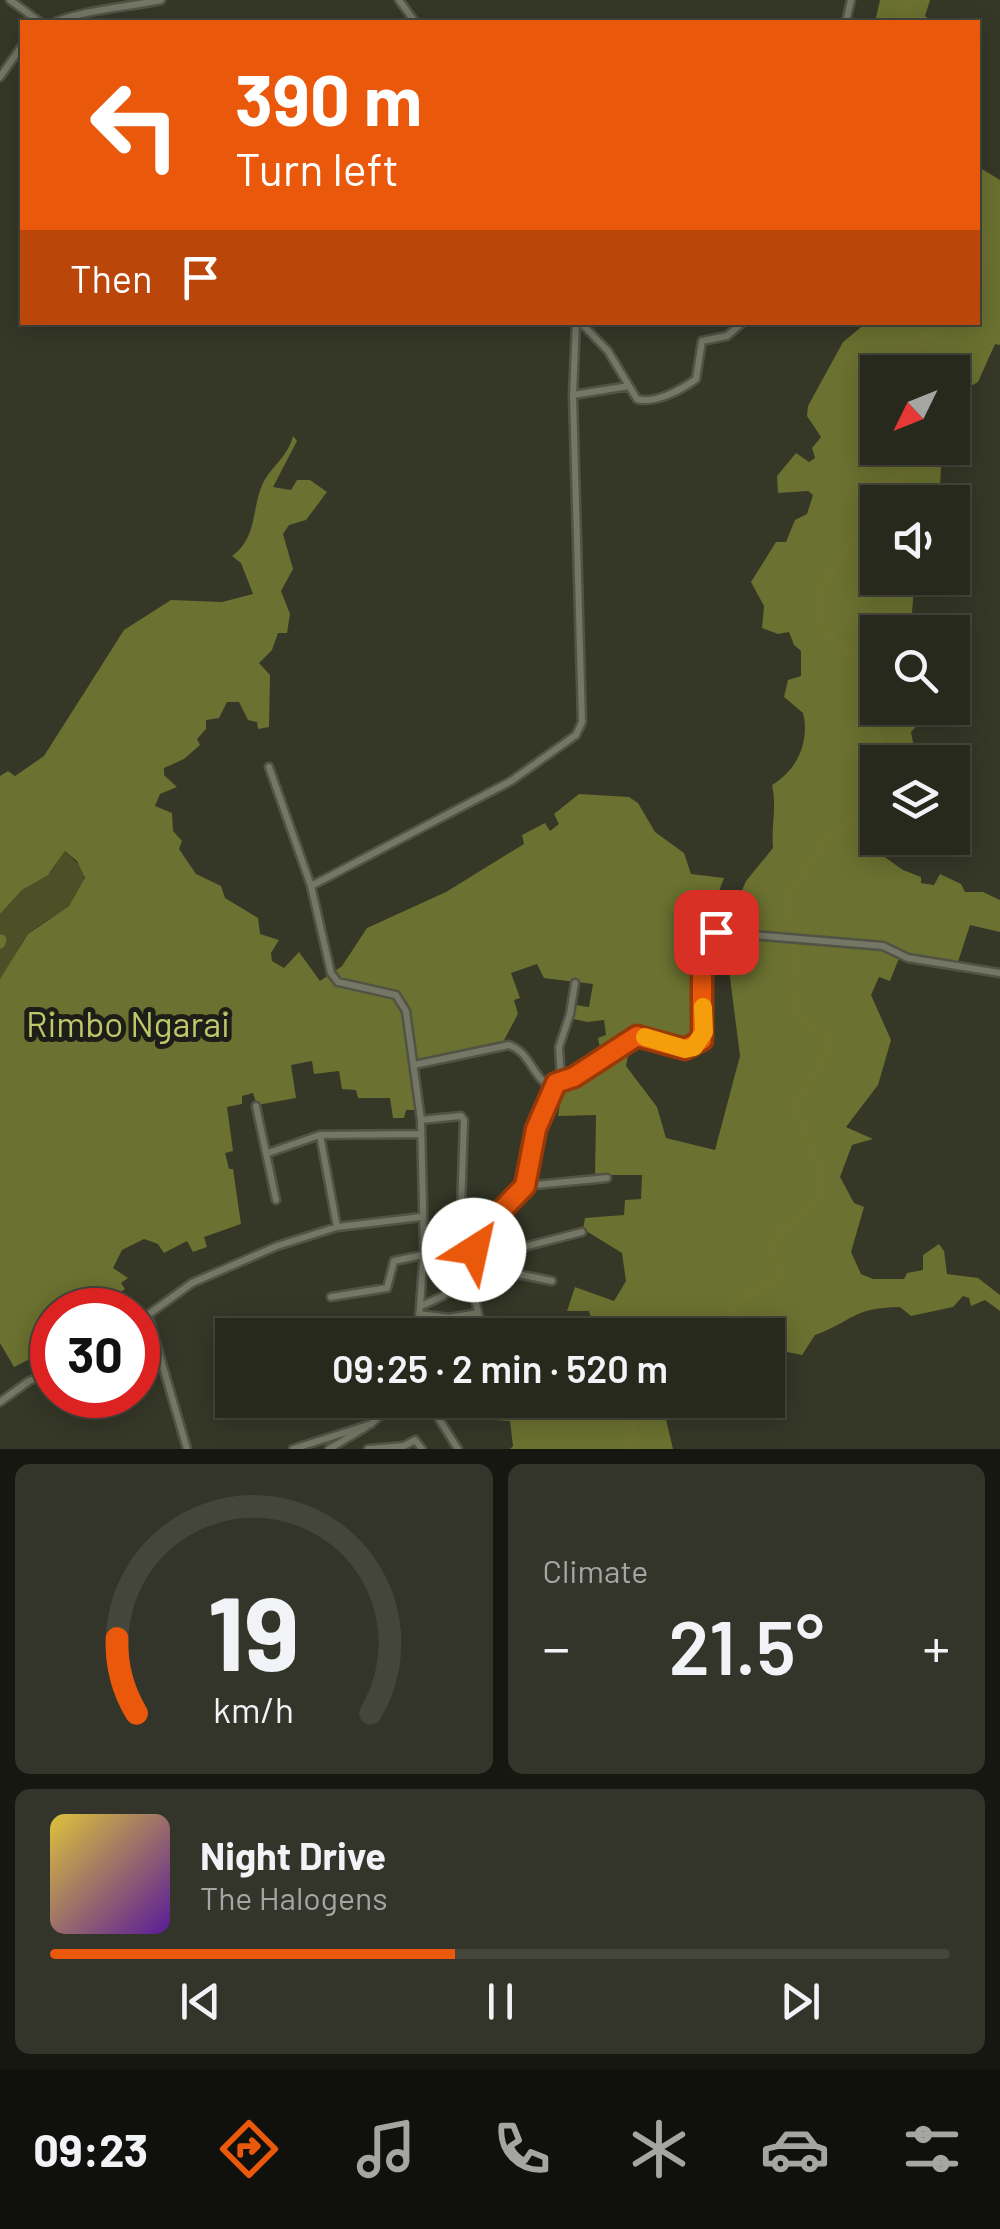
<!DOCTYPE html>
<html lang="en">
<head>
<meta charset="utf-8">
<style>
	body { margin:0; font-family:Barlow,sans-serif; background:#34352a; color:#f1f3f6; height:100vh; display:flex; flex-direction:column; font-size:38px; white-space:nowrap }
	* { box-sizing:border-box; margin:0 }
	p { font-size:32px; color:#a5a6a4 }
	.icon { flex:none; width:55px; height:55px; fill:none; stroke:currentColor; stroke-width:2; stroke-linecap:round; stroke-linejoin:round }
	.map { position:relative; height:1449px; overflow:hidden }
	.panel { display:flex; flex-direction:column; gap:15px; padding:15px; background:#161710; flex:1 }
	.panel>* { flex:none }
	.top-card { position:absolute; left:20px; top:20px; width:960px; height:305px; border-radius:0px; box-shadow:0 5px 25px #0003,0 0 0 2px #44453b; background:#ea580c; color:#fff; overflow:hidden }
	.needle { width:65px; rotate:227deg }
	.fabs { position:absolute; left:860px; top:355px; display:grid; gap:20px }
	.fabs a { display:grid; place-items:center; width:110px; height:110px; border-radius:0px; background:#28291d; box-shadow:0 5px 25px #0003,0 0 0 2px #44453b; font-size:50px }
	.speed { position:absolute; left:30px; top:1288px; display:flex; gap:20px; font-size:50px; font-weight:700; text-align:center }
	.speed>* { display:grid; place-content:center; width:130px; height:130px; border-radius:50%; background:#28291d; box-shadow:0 5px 25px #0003,0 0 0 2px #44453b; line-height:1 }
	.speed .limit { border:15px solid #d22; background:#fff; color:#111 }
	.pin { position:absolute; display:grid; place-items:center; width:85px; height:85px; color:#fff; margin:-42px; border-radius:20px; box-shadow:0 5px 15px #0006 }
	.me { position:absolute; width:110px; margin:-55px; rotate:35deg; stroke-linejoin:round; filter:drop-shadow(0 0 8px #0008) }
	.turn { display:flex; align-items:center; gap:35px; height:210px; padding:0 50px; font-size:45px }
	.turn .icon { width:130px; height:130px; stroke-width:2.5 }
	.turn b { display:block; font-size:70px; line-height:85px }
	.then { display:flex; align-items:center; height:95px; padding:0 50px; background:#0003; gap:20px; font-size:38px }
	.big { font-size:75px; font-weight:600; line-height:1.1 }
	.panel .card { flex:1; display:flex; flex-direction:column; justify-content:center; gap:15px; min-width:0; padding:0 35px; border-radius:15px; background:#34352a }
	.panel .dial { align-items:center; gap:0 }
	.dial svg { height:260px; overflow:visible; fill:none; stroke:#44453b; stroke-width:7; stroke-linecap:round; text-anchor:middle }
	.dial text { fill:#f1f3f6; stroke:none }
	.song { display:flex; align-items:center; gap:30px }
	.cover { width:120px; height:120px; border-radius:15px; background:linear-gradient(135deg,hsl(50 70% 55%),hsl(270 70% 35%)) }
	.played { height:10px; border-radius:5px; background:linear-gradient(90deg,#ea580c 45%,#44453b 45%) }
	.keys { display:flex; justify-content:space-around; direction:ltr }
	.heat { display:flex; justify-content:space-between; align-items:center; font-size:55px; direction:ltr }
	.panel .tiles { flex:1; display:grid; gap:15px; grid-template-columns:1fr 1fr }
	.card:last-child { grid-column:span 2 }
	.trip { position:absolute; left:215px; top:1318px; width:570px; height:100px; border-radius:0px; background:#28291d; box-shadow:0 5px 25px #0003,0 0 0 2px #44453b; font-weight:600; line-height:100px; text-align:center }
	.dock { display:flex; height:160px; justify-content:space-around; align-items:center; background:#10100c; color:#a5a6a4 }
	.dock .icon { width:70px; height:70px }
	.dock .on { color:#ea580c }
	.dock b { font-size:45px; color:#f1f3f6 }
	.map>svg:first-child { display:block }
	.green { fill:#4c5026 }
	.forest { fill:#6b7130 }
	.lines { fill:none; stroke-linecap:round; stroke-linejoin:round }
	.river { stroke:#6d7231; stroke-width:11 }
	.minor-casing { stroke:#515345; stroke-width:11 }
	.minor { stroke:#747765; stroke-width:6 }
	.route-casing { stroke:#983908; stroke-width:25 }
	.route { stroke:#ea580c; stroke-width:18 }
	.slow { stroke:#f59e0b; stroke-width:18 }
	.labels { text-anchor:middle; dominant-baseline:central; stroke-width:10; stroke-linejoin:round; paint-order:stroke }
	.park-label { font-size:35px; fill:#bec76a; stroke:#1d1e17 }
</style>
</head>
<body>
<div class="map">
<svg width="1000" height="1449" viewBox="0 0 1000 1449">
	<rect width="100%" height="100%" fill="#353727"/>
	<path class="green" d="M65 851 83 869C91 907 43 916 25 938 16 951 11 966 0 979V914L22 890 51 872Z"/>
	<path class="forest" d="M880 0H930L925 16 931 21 875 22Z
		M978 134 982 169 1000 180V345L995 344 978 382 953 396 952 372H878V448H952L953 437H958V449L942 451 939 502H878V578L939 581 937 589 914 588 912 612 920 632H878V708H914L919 723 911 732 917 762H878V838H905L902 843 889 840 879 853 903 870 921 877V883L934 885 940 874 961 884 965 892H983L1000 900V932L970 925 957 965 901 953 890 981 879 977 871 995 891 1040 878 1085 846 1127 873 1139 852 1145 840 1177 854 1203 864 1207 851 1252 861 1274 873 1279H904L907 1273 923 1270V1255L939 1244 944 1251 947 1274 978 1278 1000 1295V1311L985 1300 971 1306 969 1298 963 1296 953 1307 911 1316 900 1307C851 1308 854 1321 815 1335L802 1355 777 1350 768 1357V1335H596L589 1311H567L575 1287 614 1301 626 1281 622 1253 583 1229 585 1218 624 1215 625 1200 641 1199 642 1175H595L596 1115 558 1116 560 1102 543 1096 556 1072H583L582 1060 601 1054 598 1038 606 1035 604 1020 587 1022 565 1017 568 1004 589 1007 593 984 544 978 537 964 511 973 520 998 514 1000 518 1014 503 1042 413 1061 416 1110H406L404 1118H393L390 1098H358L356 1090 342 1089 339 1071 314 1074 312 1061 291 1065 296 1098 257 1105 253 1093 242 1096V1104L227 1107 233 1151 225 1153 229 1169H233L241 1224 204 1237 207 1247 193 1252 187 1241 164 1253 158 1244 144 1239 122 1250 113 1268 128 1278 121 1283 125 1289 99 1308 95 1302 81 1310H52L49 1342 52 1367 38 1373 30 1359 14 1367 0 1343V979L28 934 69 906 85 878 77 861 65 851 48 875 22 890 0 914V776L8 771 15 776 44 756 124 630 171 600 222 602 253 594 241 563 232 556C258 537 251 509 263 483 272 466 288 456 293 436L297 441 273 487 291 490 297 480H310L327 492 306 520 289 525 283 534 293 569 281 591 290 614 287 633H278L272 650 259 663 270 675 269 727 258 729 257 722 248 720 239 702H227L219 718 206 720V729L197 739 200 745 184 759 164 768V775L177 787 160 794 155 806 172 813 173 831 182 841 179 849 196 874 221 886 225 898 258 918 260 934 279 940 271 953 272 961 284 968 299 952 320 981 342 966 367 928 446 892 524 844 522 835 545 823 550 831 559 824 554 814 579 794 629 797 638 803 655 832 684 853 691 874 724 878 719 891V916L700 960 705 1021 702 1053 631 1041 626 1066 657 1107 666 1138 715 1150 740 1056 728 962 757 933 739 897 746 881 773 848C771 825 777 808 772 785 797 770 810 742 803 713L784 697 788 680 801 676V651L794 645 789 632 778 634 762 628 764 606 751 582 776 542H786L795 520 807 514 813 495 808 491 778 493 777 476 796 453 809 462 815 458 812 448 821 437 807 416 808 406 843 342 866 323 978 322Z
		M493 1400H674L664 1411 673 1449H510L513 1446 510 1421 495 1420Z"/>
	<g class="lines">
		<path class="river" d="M900 22 904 10 913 0
			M978 222C995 242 987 260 978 282
			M883 372 944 322
			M878 377 870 394 878 416
			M884 762 871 715 872 666C860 650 839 652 828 635 803 597 836 567 856 537 865 524 870 509 880 496 891 484 904 475 906 458L899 448
			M0 943 1 940
			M723 1335 739 1299 779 1279V1264C752 1235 810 1218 821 1194 824 1159 802 1137 796 1105L832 1042C824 1030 810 1030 802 1018 786 990 795 970 795 941 796 925 785 911 788 895L825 840 878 802
			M629 1400 632 1449"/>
		<g class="minor-casing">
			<path id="minor" d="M10 0 40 22
				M399 0 415 22
				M55 22C85 10 128 7 161 0
				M846 22 851 0
				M0 77 22 46
				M576 324 581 323 608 351 629 386
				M573 395 629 386 637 399C655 404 681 390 696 379L702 341 727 336 743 322
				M269 767 311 886 331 973 338 982 396 995 406 1011 421 1120 424 1249 418 1335
				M311 886 511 781 576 735 582 722 573 395 576 322
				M414 1065 509 1045C531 1053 532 1077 552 1088
				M561 1079 559 1047 570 1014 575 983
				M256 1106 276 1200
				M421 1120 461 1116 464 1120 461 1209 472 1241
				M320 1135 337 1227
				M268 1153 320 1135 421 1134
				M525 1186C536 1152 534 1114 556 1083L574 1077 637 1037 685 1049 702 1040 701 955 707 935 716 932 883 946 908 958 1000 973
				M424 1249 474 1250 472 1241 525 1186 607 1178
				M474 1250 503 1271 552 1281
				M462 1252V1266L473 1289 482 1331
				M331 1297 387 1288 394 1261 423 1255
				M421 1306 443 1296 504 1252 582 1232
				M419 1314 449 1318 478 1313
				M148 1315 187 1449
				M138 1322 192 1283 277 1246 337 1227 421 1217
				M427 1400 458 1449
				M0 1402 29 1381 52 1372
				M293 1449 371 1424 397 1400
				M329 1449 366 1427
				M368 1449 404 1446 415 1440 422 1449"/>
		</g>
		<use href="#minor" class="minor"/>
	</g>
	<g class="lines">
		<g class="route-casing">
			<path id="route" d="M474 1250 472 1241 525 1186 536 1129 556 1083 574 1077 637 1036 685 1049 702 1040V943L707 935 716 932"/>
		</g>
		<use href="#route" class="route"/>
		<path class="slow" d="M645 1037 685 1049 694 1047 704 1032 703 1007"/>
	</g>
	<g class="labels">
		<g class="park-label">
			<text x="128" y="1023">Rimbo Ngarai</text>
		</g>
	</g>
</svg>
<div class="fabs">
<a><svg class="needle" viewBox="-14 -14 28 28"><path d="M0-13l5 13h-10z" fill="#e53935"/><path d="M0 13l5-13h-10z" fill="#a5a6a4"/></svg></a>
<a><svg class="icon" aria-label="sound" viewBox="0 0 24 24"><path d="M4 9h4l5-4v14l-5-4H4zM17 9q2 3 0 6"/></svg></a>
<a><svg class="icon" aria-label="search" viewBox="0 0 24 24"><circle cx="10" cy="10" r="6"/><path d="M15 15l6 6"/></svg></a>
<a><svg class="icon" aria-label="layers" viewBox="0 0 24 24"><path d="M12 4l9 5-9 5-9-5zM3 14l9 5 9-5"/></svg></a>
</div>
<div class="speed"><div class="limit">30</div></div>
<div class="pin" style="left:716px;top:932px;background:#d93025"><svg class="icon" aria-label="arrive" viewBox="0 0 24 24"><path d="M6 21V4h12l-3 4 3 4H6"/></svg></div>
<svg class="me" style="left:474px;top:1250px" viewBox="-20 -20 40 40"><circle r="19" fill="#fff"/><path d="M0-13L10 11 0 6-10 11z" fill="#ea580c"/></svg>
<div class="trip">09:25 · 2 min · 520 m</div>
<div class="top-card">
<div class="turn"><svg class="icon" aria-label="left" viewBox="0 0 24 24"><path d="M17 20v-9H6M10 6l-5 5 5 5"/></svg><div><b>390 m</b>Turn left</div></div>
<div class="then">Then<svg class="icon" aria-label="arrive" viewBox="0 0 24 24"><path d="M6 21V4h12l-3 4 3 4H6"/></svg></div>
</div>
</div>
<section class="panel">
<div class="tiles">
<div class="card dial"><svg viewBox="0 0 100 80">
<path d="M14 69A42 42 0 1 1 86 69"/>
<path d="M14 69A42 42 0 0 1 8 46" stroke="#ea580c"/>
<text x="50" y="56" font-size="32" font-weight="700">19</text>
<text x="50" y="72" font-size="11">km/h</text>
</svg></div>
<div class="card"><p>Climate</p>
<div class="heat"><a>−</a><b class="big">21.5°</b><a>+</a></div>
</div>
<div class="card">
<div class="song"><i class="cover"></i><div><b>Night Drive</b><p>The Halogens</p></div></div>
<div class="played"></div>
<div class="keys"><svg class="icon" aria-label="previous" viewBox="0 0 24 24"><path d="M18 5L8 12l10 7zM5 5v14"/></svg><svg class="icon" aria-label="pause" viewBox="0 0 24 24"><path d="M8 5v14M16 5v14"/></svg><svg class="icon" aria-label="next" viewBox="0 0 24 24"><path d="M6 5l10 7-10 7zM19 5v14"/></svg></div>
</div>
</div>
</section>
<nav class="dock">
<b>09:23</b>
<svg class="icon on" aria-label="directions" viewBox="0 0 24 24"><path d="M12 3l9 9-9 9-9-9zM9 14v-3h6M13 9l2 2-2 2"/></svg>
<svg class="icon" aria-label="music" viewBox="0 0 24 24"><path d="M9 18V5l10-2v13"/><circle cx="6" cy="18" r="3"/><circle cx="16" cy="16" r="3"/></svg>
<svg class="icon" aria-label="phone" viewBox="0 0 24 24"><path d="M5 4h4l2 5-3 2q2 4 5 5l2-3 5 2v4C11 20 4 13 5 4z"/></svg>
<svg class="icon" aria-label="climate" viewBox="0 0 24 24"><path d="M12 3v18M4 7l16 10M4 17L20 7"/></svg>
<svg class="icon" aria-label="car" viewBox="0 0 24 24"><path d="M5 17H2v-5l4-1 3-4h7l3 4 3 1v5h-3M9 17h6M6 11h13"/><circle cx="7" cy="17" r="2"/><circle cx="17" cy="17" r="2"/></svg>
<svg class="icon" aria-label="filters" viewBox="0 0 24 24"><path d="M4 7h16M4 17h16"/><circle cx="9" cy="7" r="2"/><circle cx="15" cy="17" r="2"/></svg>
</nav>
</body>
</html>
